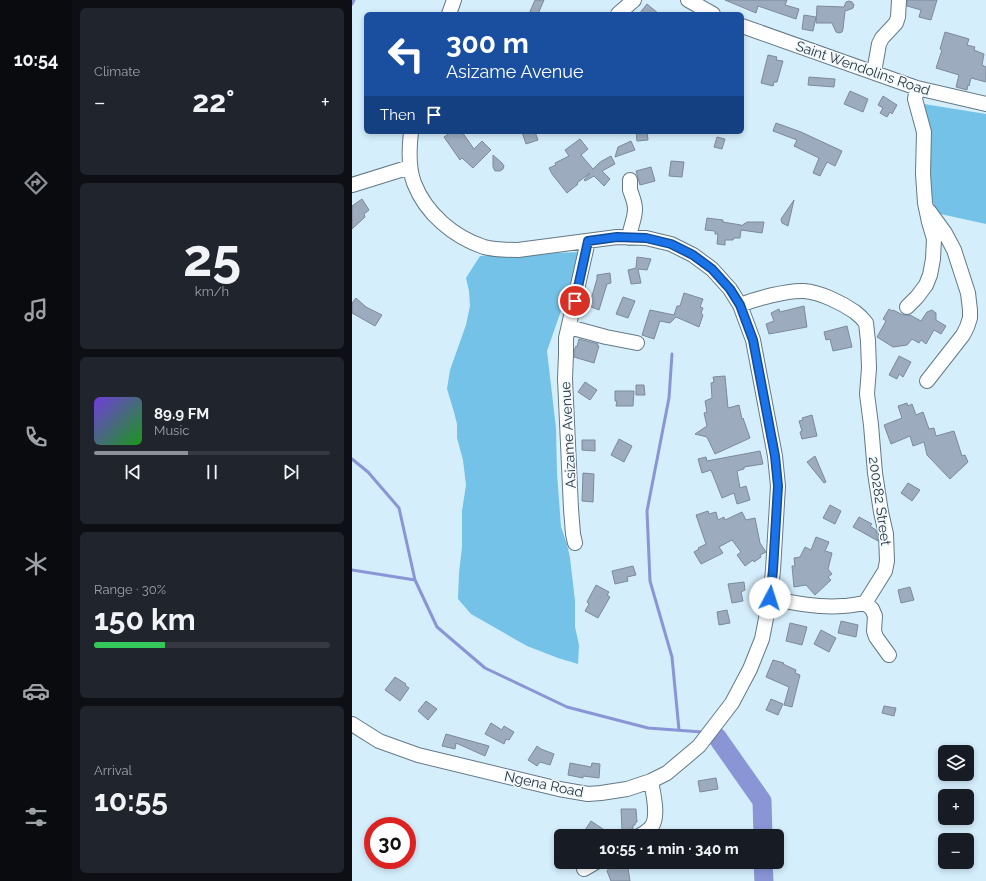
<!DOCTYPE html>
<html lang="en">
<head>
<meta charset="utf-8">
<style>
	body { margin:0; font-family:Raleway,sans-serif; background:#20242c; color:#f1f3f6; height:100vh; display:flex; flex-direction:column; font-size:15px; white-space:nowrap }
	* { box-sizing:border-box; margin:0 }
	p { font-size:13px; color:#9ea1a6 }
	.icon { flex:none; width:22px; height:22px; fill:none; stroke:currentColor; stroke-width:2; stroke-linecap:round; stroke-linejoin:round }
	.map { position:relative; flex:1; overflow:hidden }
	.sheet { display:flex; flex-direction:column; gap:8px; padding:8px; background:#0d0f14; width:280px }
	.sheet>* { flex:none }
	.top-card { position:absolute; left:12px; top:12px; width:380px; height:122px; border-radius:6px; box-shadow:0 2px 6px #0003; background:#1a4fa0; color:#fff; overflow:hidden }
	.tools { position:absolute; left:586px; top:745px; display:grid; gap:8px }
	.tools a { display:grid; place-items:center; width:36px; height:36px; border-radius:6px; background:#171b24; box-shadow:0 2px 6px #0003; font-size:20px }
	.speed { position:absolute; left:12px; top:817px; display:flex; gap:8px; font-size:20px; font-weight:700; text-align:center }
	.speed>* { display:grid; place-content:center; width:52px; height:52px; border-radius:50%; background:#171b24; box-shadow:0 2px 6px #0003; line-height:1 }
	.speed .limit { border:6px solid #d22; background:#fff; color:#111 }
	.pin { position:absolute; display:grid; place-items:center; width:34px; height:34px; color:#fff; margin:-17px; border:2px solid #fff; border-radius:50%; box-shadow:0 1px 4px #0007 }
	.me { position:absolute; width:44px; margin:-22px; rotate:5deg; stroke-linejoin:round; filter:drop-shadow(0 0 3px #0008) }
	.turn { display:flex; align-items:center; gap:14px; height:84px; padding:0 16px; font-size:18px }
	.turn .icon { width:52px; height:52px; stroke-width:2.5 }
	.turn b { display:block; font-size:28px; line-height:34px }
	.then { display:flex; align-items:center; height:38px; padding:0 16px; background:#0003; gap:8px; font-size:15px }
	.big { font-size:30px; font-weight:700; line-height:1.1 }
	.sheet .card { flex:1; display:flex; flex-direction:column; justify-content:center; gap:6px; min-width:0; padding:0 14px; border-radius:6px; background:#20242c }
	.sheet .dial { align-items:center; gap:0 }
	.dial b { font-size:52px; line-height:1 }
	.song { display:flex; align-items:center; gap:12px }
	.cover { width:48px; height:48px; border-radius:6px; background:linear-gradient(135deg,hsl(260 70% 55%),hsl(120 70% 35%)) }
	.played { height:4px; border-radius:2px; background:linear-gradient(90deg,#8c9099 40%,#363941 40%) }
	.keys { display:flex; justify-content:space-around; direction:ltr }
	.heat { display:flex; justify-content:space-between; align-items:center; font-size:22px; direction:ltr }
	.charge { height:6px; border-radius:3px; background:linear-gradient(90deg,#34c759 30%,#363941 0) }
	.trip { position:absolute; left:202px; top:829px; width:230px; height:40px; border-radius:6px; background:#171b24; box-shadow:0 2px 6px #0003; font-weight:700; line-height:40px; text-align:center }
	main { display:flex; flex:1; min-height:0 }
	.tabs { display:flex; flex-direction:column; width:72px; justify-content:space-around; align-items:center; background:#090b0e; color:#9ea1a6 }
	.tabs .icon { width:28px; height:28px }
	.tabs .active { color:#8c9099 }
	.tabs b { font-size:18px; color:#f1f3f6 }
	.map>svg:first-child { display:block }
	.green { fill:#74c2e8 }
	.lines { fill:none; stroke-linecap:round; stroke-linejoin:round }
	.stream { stroke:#8995d5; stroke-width:3 }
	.river { stroke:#8995d5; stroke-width:19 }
	.building { fill:#9cacbe; stroke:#7b8a9c }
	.minor-casing { stroke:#637985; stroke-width:16 }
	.minor { stroke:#fff; stroke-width:14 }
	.route-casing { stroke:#114b97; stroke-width:10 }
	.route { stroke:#1a73e8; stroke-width:7 }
	.labels { text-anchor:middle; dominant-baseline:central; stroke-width:3; stroke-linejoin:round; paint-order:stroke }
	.street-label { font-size:14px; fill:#2b3439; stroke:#eff9fe }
</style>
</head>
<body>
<main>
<nav class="tabs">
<b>10:54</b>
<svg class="icon active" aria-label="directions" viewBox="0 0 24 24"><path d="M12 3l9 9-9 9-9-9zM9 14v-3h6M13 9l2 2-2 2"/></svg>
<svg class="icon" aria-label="music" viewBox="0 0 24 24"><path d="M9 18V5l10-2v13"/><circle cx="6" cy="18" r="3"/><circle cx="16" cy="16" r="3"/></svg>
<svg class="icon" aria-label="phone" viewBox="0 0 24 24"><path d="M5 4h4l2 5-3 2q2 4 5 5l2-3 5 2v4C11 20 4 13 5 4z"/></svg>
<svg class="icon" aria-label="climate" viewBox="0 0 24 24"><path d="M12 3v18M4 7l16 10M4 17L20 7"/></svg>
<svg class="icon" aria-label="car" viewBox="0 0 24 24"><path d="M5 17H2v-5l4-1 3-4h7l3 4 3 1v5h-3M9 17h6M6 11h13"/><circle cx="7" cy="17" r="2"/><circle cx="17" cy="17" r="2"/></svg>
<svg class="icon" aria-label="filters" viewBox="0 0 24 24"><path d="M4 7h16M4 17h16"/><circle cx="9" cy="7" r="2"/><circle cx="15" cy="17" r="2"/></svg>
</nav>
<section class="sheet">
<div class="card"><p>Climate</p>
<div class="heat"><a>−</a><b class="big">22°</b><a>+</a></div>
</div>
<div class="card dial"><b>25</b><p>km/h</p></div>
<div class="card">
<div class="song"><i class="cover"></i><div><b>89.9 FM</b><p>Music</p></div></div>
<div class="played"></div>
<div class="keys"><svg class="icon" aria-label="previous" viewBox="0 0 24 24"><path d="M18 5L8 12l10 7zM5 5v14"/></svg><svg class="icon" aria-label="pause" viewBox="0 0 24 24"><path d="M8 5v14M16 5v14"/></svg><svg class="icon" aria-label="next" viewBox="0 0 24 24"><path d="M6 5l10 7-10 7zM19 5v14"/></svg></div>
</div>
<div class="card"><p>Range · 30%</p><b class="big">150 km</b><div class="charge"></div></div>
<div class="card"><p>Arrival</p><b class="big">10:55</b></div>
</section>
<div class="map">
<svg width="634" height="881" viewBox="0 0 634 881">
	<rect width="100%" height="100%" fill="#d5eefc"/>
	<path class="green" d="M572 104 634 114V224L584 213 573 173Z
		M229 252 219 282 195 351 204 428 205 473 209 527 215 544 218 558 223 601V627L227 645 226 664 206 658 175 646 119 614 106 599 107 573 110 547V511L114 485 111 460 105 438V424L102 412 95 389 98 370 114 325 118 306 117 291 114 278 128 256Z"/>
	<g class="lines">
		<path class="stream" d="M0 4 2 0
			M320 354 317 398 295 511 298 581 320 657 327 730
			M0 459 16 472 47 508 63 580 85 627 133 668 215 707 296 728 350 732
			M0 570 63 580"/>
		<path class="river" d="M365 737 410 801 411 836
			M411 862 412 881"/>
	</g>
	<path class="building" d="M183 0H192L186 14H177Z
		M373 0H435L433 5 447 9 444 19 406 6 404 13Z
		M555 0H585L579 20 567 17 569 10 555 6Z
		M497 1 500 2 502 5 501 8 499 9 493 11 491 29 490 32 487 33 484 32 480 23H464L465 6 492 7 494 2Z
		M295 4 307 14H287Z
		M452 15 464 17 461 31 450 29Z
		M593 32 617 39 615 45 623 47 622 50 632 54 630 65 634 67V82L619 78 617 86 616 85 615 90 604 87 607 75 584 68 590 50 588 49Z
		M416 55 425 57 424 60 431 61 425 82H422L421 86 409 83Z
		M457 77 483 79 482 87 456 85Z
		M498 91 516 99 511 112 492 104Z
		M531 96 545 105 540 114 538 112 535 117 528 113 531 108 526 105Z
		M424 123 449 132 490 151 483 166 475 162 468 176 461 173 467 158 442 146 445 140 421 131Z
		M99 132H110L122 149 130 141 139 150 121 168 110 158 108 160 92 137Z
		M170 132H183L186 140 174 144Z
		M284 132H295L296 140 285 141Z
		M365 137 373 139 370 149 362 147Z
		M228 139 236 149 229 155 241 169 248 162 259 156 263 164 250 171 258 179 252 186 242 176 233 181 232 180 238 173 225 183 226 184 215 193 200 174 197 168 204 165 203 163 217 156 213 150Z
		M279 141 283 150 263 157 266 147Z
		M141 155 150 163 152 166 151 169 148 171H143L141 167Z
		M319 161 332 162 330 177 317 176Z
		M299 167 303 181 288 185 284 171Z
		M10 199 17 210 12 214 13 217 0 229V206Z
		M442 200 436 226 430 223 429 219Z
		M355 218 371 220V222L389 225V226L395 222H412L410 233 389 230 388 238H382L381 240H373V245L365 244 366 234H363V231L353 230Z
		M285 257 299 259 295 270 286 269 289 283 279 284 276 270 284 268Z
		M258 273 259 283 255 284 247 310 237 306 245 279V275Z
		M332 293 351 299 348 307 351 308 349 313 351 315 347 327 324 317 318 323 308 321 302 339 290 335 298 310 322 315 325 306H328Z
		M271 297 283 301 276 318 264 314Z
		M4 298 14 307 30 315 23 326 0 313V303Z
		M452 306 455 327 417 334 414 324 422 321 419 313 427 309 428 312Z
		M537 309 540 311 541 310 551 315H558L569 321 575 312 580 310 584 313V320L594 326 589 334 582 330 574 344 569 340 567 343 560 339 555 345 541 347 525 337 534 321 531 319Z
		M495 326 500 347 481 351 478 339 474 340 472 332Z
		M227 339 246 344 245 346H247L242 363 222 357V351L224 346 225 347Z
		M547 356 559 362 551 377 547 374 545 379 537 375Z
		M373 376 376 408 387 405 390 419 391 418 398 438 363 454 355 437 343 434 355 426 352 413 355 412 353 401 360 398 359 383 362 382 361 377Z
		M233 382 245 390 238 400 226 392Z
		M284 385H292L293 395H284Z
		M263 391H282L281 406H264L265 401H263Z
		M555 403 556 406 560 404 564 415 571 412 577 429 582 428 584 436 602 431 610 456 613 455 616 462 598 479 575 455 572 442 561 446 558 436 539 444 532 425 550 418 546 406Z
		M460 415 465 436 450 439 448 432 450 431 447 421 451 420 450 418Z
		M267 439 280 446 272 462 259 455Z
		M230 440H243V451L230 450Z
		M408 451 411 464 392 467V469L385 471 388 488 394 486 398 500 385 504 382 493 370 498 359 470 350 473 346 459 354 457 355 461Z
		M463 456 474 482 472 483 455 462Z
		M231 473 242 474 241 502 230 501Z
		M556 483 568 490 560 501 549 493Z
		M478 505 489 511 483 524 471 518Z
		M356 511 357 514 364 512 366 520 372 517 373 520 390 512 394 520 403 518 408 543 414 552 408 555 409 557 402 562 401 560 393 566 385 555 389 552 380 540 367 547 371 553 349 564 342 552 347 549 346 548 354 544 344 515Z
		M507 517 520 524 518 526 524 530 526 541 501 527Z
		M464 537 477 542 473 551 480 553 476 569 480 574 476 577 479 580 463 595 454 585 442 587 440 566H443L442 558 448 557 453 547 459 550Z
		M281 566 284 575 275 577 276 581 263 584 260 571Z
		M392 582 393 590 389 592 391 601 380 603 376 584Z
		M244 585 257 592 255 595 258 597 246 618 233 611 237 604 235 602Z
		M558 587 562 600 549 603 546 590Z
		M375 610 378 623 367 625 365 612Z
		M489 621 506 625 504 637 486 633Z
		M438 623 455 627 450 645 434 641Z
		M469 630 484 638 477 652 462 644Z
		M421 660 432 663 431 664 444 670 443 673 448 675 440 707 432 705 437 687 414 677Z
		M43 677 54 684 53 685 57 688 48 701 33 690Z
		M419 699 431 704 426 715 414 710Z
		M74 701 85 709 76 720 66 711Z
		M532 706 544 708 542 716 530 713Z
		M139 723 150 730 152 726 162 732 157 740 154 739 152 744 133 734Z
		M94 734 101 736 137 746 133 756 104 743 103 749 90 746Z
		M185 746 189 749 202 754 198 765 188 762 185 766 176 760Z
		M218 763 239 767 240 763 248 764 247 778 231 776V778L216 775Z
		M364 778 366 789 348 792 346 781Z
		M269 809H284L285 822 283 823V825H281V829L270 830Z
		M239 821 248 827 261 836H229Z
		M272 862H275L278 881H259L255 871 258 867Z"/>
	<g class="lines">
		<g class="minor-casing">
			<path id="minor" d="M336 0 361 14
				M97 14 102 0
				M266 14 282 0
				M390 26 565 88 634 104
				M522 72 527 44 530 38 544 23 546 17 547 0
				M0 185 58 167
				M277 238C278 228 283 219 283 209 283 202 280 196 278 190 278 187 278 183 278 180
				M388 305C403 299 435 290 452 291 468 292 490 303 503 312 507 315 511 319 514 323L516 341 517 368 515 394 519 425 523 473 529 512 534 534 535 561 533 571 513 603C506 604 498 606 491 606 467 608 442 603 418 598
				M555 307 565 297 574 285 578 275 581 259 582 239 577 222 573 203 571 174 572 132 563 99 565 88
				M217 327 254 337 285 343
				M575 381 611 335 615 327 618 318V310L616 293 602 250 593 233 577 211
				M223 543 221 534 219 509 213 379 214 354V338L236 241
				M513 603 520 609 523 616 522 631 524 637 537 655
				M0 724 27 741 66 755 207 789 236 794 249 793 275 789 299 781 315 773 347 746 380 703 398 669 410 639 418 598 421 570 426 486 423 456 401 340 388 305 378 289 360 269 341 255 319 244 294 238 265 237 166 250C155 250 143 250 132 247 102 237 74 214 62 183 56 167 57 149 59 132
				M287 836C292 833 296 831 300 826 307 815 301 793 299 781
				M232 869 244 862"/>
		</g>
		<use href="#minor" class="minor"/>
	</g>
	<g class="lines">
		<g class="route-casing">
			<path id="route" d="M223 301 236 241 265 237 294 238 319 244 341 255 360 269 378 289 388 305 401 340 423 456 426 486 421 570 418 598"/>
		</g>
		<use href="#route" class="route"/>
	</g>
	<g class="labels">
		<g class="street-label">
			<text transform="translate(511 68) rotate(19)">Saint Wendolins Road</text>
			<text transform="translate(216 435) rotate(-93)">Asizame Avenue</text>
			<text transform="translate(528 501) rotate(82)">200282 Street</text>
			<text transform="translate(192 784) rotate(12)">Ngena Road</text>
		</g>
	</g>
</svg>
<div class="tools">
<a><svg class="icon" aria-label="layers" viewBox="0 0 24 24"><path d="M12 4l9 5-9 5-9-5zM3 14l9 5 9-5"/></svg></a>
<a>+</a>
<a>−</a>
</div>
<div class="speed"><div class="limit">30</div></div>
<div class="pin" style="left:223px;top:301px;background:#d93025"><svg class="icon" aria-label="arrive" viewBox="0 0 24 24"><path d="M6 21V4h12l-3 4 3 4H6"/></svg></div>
<svg class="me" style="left:418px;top:598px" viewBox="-20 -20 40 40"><circle r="19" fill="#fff"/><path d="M0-13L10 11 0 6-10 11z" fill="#1a73e8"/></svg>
<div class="trip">10:55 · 1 min · 340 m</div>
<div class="top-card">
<div class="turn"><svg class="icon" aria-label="left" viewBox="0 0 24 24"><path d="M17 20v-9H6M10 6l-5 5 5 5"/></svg><div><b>300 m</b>Asizame Avenue</div></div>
<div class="then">Then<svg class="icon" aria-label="arrive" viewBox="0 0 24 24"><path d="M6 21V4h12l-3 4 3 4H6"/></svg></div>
</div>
</div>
</main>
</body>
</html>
